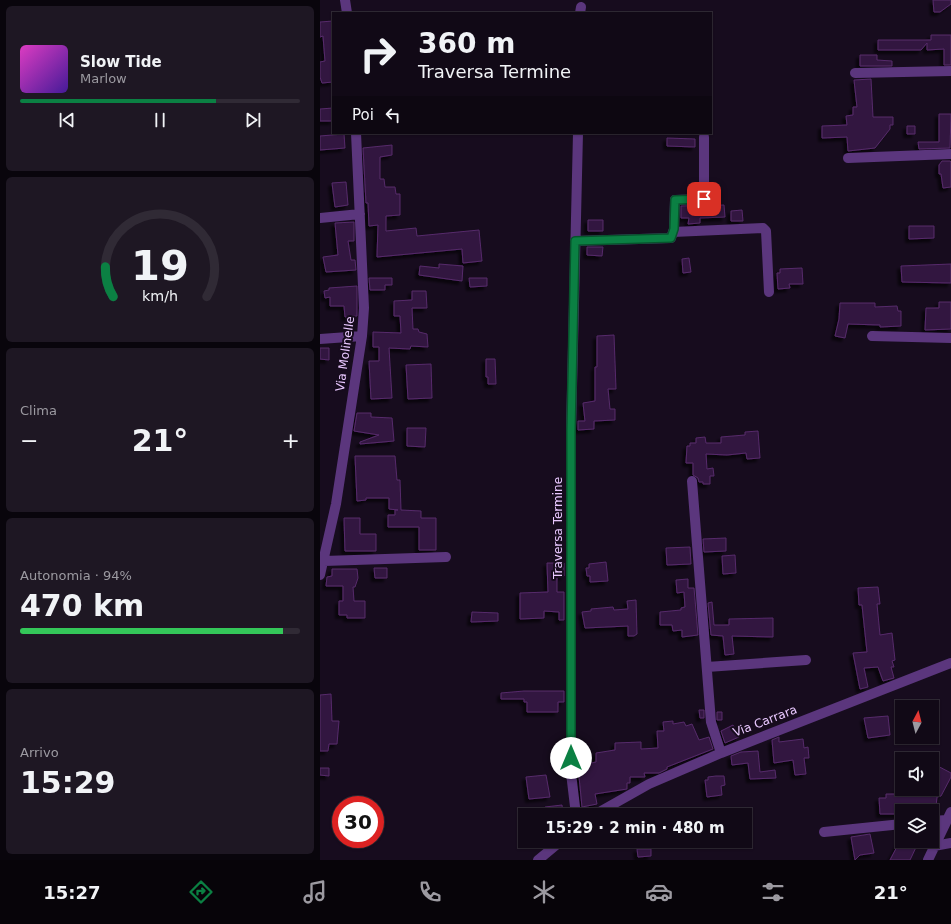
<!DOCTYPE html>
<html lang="it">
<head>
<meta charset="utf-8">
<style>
	body { margin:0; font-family:"DejaVu Sans",sans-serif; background:#1e1723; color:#f1f3f6; height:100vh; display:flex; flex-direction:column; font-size:15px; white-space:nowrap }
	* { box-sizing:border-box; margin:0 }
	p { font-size:13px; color:#9c9aa1 }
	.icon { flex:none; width:22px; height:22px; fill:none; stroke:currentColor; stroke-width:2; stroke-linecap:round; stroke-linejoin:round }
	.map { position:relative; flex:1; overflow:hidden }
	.panel { display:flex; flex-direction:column; gap:6px; padding:6px; background:#09050c; width:320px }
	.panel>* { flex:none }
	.guide { position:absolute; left:12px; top:12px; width:380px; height:122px; border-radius:0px; box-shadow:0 1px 3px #0004,0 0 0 1px #302a35; background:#110916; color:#f1f3f6; overflow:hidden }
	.needle { width:26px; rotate:7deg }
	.controls { position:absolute; left:575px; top:700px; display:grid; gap:8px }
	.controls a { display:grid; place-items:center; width:44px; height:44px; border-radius:0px; background:#110916; box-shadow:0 1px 3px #0004,0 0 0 1px #302a35; font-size:20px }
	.speed { position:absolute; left:12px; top:796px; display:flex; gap:8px; font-size:20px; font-weight:700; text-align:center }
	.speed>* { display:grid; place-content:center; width:52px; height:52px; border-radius:50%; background:#110916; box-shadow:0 1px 3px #0004,0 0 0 1px #302a35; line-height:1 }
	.speed .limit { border:6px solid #d22; background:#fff; color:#111 }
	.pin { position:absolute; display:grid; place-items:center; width:34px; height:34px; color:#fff; margin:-17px; border-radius:8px; box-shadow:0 2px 6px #0006 }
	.me { position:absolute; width:44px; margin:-22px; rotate:0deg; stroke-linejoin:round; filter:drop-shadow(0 0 3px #0008) }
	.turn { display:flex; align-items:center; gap:14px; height:84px; padding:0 20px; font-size:18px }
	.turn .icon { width:52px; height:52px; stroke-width:2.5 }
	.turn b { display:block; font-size:28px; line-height:34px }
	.then { display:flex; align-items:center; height:38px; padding:0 20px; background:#0003; gap:8px; font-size:15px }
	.big { font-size:30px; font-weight:700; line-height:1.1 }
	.panel .tile { flex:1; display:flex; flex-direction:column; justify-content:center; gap:6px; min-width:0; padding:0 14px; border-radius:6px; background:#1e1723 }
	.panel .dial { align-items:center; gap:0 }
	.dial svg { height:104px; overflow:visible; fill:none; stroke:#302a35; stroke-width:7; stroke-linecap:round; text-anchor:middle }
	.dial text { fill:#f1f3f6; stroke:none }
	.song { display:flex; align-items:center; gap:12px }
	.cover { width:48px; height:48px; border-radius:6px; background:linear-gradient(135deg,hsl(310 70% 55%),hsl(260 70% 35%)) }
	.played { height:4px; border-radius:2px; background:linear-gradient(90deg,#0b8043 70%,#302a35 70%) }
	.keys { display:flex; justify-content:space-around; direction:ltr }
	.heat { display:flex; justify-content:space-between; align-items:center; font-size:22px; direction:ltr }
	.charge { height:6px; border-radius:3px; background:linear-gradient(90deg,#34c759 94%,#302a35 0) }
	.trip { position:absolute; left:198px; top:808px; width:234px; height:40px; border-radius:0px; background:#110916; box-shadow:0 1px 3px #0004,0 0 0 1px #302a35; font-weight:700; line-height:40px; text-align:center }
	.tab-bar { display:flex; height:64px; justify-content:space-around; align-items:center; background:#070409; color:#9c9aa1 }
	.tab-bar .icon { width:28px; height:28px }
	.tab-bar .selected { color:#0b8043 }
	.tab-bar b { font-size:18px; color:#f1f3f6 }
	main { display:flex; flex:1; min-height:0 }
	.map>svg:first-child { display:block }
	.building { fill:#32183f; stroke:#562a6b; filter:url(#shadow) }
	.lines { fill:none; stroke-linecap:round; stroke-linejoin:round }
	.minor { stroke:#5b367d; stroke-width:10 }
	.route-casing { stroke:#07532c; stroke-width:10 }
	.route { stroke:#0b8043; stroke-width:7 }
	.labels { text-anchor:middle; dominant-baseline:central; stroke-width:4; stroke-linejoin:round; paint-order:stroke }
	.street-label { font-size:12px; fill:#e9c8ff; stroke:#170c1e }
</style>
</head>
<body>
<main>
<section class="panel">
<div class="tile">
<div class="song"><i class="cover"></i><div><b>Slow Tide</b><p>Marlow</p></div></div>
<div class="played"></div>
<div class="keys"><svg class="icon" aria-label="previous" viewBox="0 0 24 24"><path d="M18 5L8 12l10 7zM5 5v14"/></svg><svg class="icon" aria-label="pause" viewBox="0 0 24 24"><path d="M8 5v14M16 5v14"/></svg><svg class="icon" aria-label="next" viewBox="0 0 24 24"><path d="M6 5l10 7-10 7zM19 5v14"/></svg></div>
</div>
<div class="tile dial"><svg viewBox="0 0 100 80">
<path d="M14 69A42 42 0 1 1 86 69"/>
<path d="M14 69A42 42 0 0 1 8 46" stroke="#0b8043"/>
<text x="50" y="56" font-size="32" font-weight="700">19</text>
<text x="50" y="72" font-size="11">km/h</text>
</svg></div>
<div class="tile"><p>Clima</p>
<div class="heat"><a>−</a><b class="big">21°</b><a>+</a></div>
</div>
<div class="tile"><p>Autonomia · 94%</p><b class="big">470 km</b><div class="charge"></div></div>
<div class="tile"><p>Arrivo</p><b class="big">15:29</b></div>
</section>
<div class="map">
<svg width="631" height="860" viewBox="0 0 631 860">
	<defs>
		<filter id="shadow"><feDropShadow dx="-3.5" dy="3.5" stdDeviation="1" flood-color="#0009"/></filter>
	</defs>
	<rect width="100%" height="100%" fill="#170c1e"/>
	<path class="building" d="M613 0H631V4L620 12H614Z
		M13 21V82L2 83 0 77V62L5 61 3 36 0 37V22Z
		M611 35H631V65H624V49L607 50V43L601 50H558V40H611Z
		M540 55H557V60L572 61V66H540Z
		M551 79 553 117H573V125H570V129L555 148 528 151 527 137 502 138V126L527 125 526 116 533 115V107H537L534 80Z
		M13 108V121H0V109Z
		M619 114H631L630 148 599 149 598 142H619Z
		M587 126H595V134H587Z
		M24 134 25 148 0 150V136Z
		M347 138 375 139V147L347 146Z
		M72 145V155L60 157V179H64L65 187H75L76 194H80V215L66 216V231L96 228 97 236 159 230 162 261 143 263 142 249 57 257 58 225 49 226 48 203H46L43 148Z
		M622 161H630L631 162V187L623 188 621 174H619V165Z
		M26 182 28 205 15 207 12 183Z
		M404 205 405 217 380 218V223L368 224 369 218H361V206Z
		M422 210 423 221H411V211Z
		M268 220H283V231H268Z
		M34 222V241H28L31 260H35L36 270 6 272 3 257 18 255 15 223Z
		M589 226H614V238L589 239Z
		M267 247H283L282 256 267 255Z
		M369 258 371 272 363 273 362 259Z
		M119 264 143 266 142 281 99 275 100 266 119 268Z
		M631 264V283L582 282 581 266Z
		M482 268 483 284H469L470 288 458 289 457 273H460V269Z
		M49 278H72V285H65V290H50Z
		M149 278H167V286L150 287Z
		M37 286V316L25 317 24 306H10V297L5 298 4 291 9 290V288Z
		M92 291H106L107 308H92L93 329H98L99 332 107 334 108 347 91 346 90 349 69 348 72 398 51 399 49 361H59V347H53V332L81 333 80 316H74V301L92 300Z
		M619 302H631V329L605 330 606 308H619Z
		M520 303H555V307L577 306 578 311H581V326L560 327V325L528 324 525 338 515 336 519 319Z
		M294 335 296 389H288L290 409H295V420L274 421V429L258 430V421H265L263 403 275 401V367H277V336Z
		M0 348H9V360L0 359Z
		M166 359H175L176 384H168V377H166Z
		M111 364 112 398 88 399 86 365Z
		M37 413H51V417L72 418 74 441 40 444V442L59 435 34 431Z
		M87 428H106L105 447 87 446Z
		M438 431 440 458 427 459 426 453 407 455 386 454 387 469 393 468 394 476H390V484H383V482H379L378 478 373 475V463H366L367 446H370V443H376V438L385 437 386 443H401V437L425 435V432Z
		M35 456H75L77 480H80L81 510 101 511V518H116V550H99V527H68V515H75V510H78L69 509V498H46V500L37 501Z
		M24 518H40V534H56V551H25Z
		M406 538V551L384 552 383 539Z
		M370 547 371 564 347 565 346 548Z
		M415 555 416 573 403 574 402 556Z
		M286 562 288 581 270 582V576H267L266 568H269V564Z
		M227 563H244V576H237V592H244V620H239V612L224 611V618L200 619V593L228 592Z
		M54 568H67V578H55Z
		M12 569H37L38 578 35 587H33L34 601H45V618H27V615H19V601H23V586H6L7 577 12 576Z
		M368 579V588H374L378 635 362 637V630L353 631 352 625H340V612L361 610V608L365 607 364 592 357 593 356 580Z
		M558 587 560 604H557L560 635 572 633 575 660 572 661 574 667H571L574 678 563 681 558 667 544 668 548 687 540 689 533 653 547 652 542 605H539L538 588Z
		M316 600 317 634 314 636H308V626L265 628 262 612 271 611V609L293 607 294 610 308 609 307 601Z
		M392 602 394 625H409V619L453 618V637L412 636 414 654 405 655 403 636 391 635 388 603Z
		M152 612 178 613V621L151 622Z
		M204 691H244V702H238V712H207V702H204V699H181V693Z
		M11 694 12 721H19L17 744H9L8 751H0V695Z
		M379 710H384V718H380Z
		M397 712H402V720H397Z
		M568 716 570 735 548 738 544 718Z
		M353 721V724L364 722 366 726 372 724 379 740 389 737 393 749 347 767V769L339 773H324L325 777H310V783H307V789L275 794 277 804 262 807 258 766 276 762V753L295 750V743L321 742V749L338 748 337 731H344L343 722Z
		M413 725 419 737 405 743 401 731Z
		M459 737V742L483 739 484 748 488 747 489 758H484L486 774 475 775 473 760 454 763 452 740Z
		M438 751 440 772 455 770 456 778 430 779 428 763 412 765 411 756 421 752Z
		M612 763 631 773V777L621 796 617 797 616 806 606 807 605 811 585 810 582 811V814H560L559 798H566V794H575V790L612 789Z
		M0 768H9V776L0 775Z
		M226 775 230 797 209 799 206 777Z
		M396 776H404L405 785 401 786 402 795 387 797 385 780H388V777Z
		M242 805 243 815H226L225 807Z
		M550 834 554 853 540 855 535 860 531 837Z
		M580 841H599L590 860H570Z
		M317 849H331V856L318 857Z"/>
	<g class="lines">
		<path class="minor" d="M25 0 27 13
			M260 13 261 7
			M535 73 631 71
			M528 158 631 154
			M0 218 40 214
			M353 232 443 228 446 231 449 292
			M255 241 351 238 354 229 355 200 384 199V137
			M552 336 631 338
			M0 339 42 336
			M372 481 391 722 401 753
			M4 561 126 557
			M0 575 16 504 42 336 44 308 36 133
			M387 667 486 660
			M256 815 251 773V431L258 133
			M274 815 329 784 401 753 631 663
			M612 821 627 820
			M504 832 582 824
			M614 846 631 843
			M218 860 241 841
			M608 860 631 812"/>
	</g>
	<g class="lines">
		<g class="route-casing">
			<path id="route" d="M251 758V431L255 241 351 238 354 229 355 200 384 199"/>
		</g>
		<use href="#route" class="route"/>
	</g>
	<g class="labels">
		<g class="street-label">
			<text transform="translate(25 354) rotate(-82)">Via Molinelle</text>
			<text transform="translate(238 528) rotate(-90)">Traversa Termine</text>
			<text transform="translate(445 721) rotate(-21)">Via Carrara</text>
		</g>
	</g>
</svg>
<div class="controls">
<a><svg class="needle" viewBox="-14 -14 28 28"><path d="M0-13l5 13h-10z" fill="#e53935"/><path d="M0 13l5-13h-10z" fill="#9c9aa1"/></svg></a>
<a><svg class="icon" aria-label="sound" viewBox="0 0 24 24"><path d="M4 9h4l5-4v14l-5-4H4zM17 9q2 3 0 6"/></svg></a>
<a><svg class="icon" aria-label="layers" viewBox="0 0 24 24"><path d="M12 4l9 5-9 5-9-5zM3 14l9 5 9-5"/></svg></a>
</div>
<div class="speed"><div class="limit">30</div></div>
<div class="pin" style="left:384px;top:199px;background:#d93025"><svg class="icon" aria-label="arrive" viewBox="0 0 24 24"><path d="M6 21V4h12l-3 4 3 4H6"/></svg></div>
<svg class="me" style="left:251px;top:758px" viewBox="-20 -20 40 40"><circle r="19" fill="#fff"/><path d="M0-13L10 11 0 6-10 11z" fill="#0b8043"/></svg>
<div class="trip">15:29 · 2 min · 480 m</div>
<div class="guide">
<div class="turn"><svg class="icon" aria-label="right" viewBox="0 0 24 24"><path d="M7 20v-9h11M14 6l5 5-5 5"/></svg><div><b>360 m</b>Traversa Termine</div></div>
<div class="then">Poi<svg class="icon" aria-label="left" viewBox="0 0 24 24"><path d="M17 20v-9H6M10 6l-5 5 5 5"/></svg></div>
</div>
</div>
</main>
<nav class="tab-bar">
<b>15:27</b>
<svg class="icon selected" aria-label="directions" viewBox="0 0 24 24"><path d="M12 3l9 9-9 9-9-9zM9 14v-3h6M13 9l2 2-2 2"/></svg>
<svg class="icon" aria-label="music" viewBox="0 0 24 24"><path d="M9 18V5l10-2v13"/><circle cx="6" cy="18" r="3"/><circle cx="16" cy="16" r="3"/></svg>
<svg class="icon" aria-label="phone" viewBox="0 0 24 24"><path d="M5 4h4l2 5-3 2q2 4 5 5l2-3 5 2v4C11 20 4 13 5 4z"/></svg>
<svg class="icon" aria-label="climate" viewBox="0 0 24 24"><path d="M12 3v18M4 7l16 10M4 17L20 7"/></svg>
<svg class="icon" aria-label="car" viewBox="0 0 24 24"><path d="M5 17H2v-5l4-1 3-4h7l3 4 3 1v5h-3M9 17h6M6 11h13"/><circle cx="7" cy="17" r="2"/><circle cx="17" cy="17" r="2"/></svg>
<svg class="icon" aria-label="filters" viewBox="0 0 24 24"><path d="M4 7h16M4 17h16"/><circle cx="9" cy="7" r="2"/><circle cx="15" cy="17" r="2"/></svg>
<b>21°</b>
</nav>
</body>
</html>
